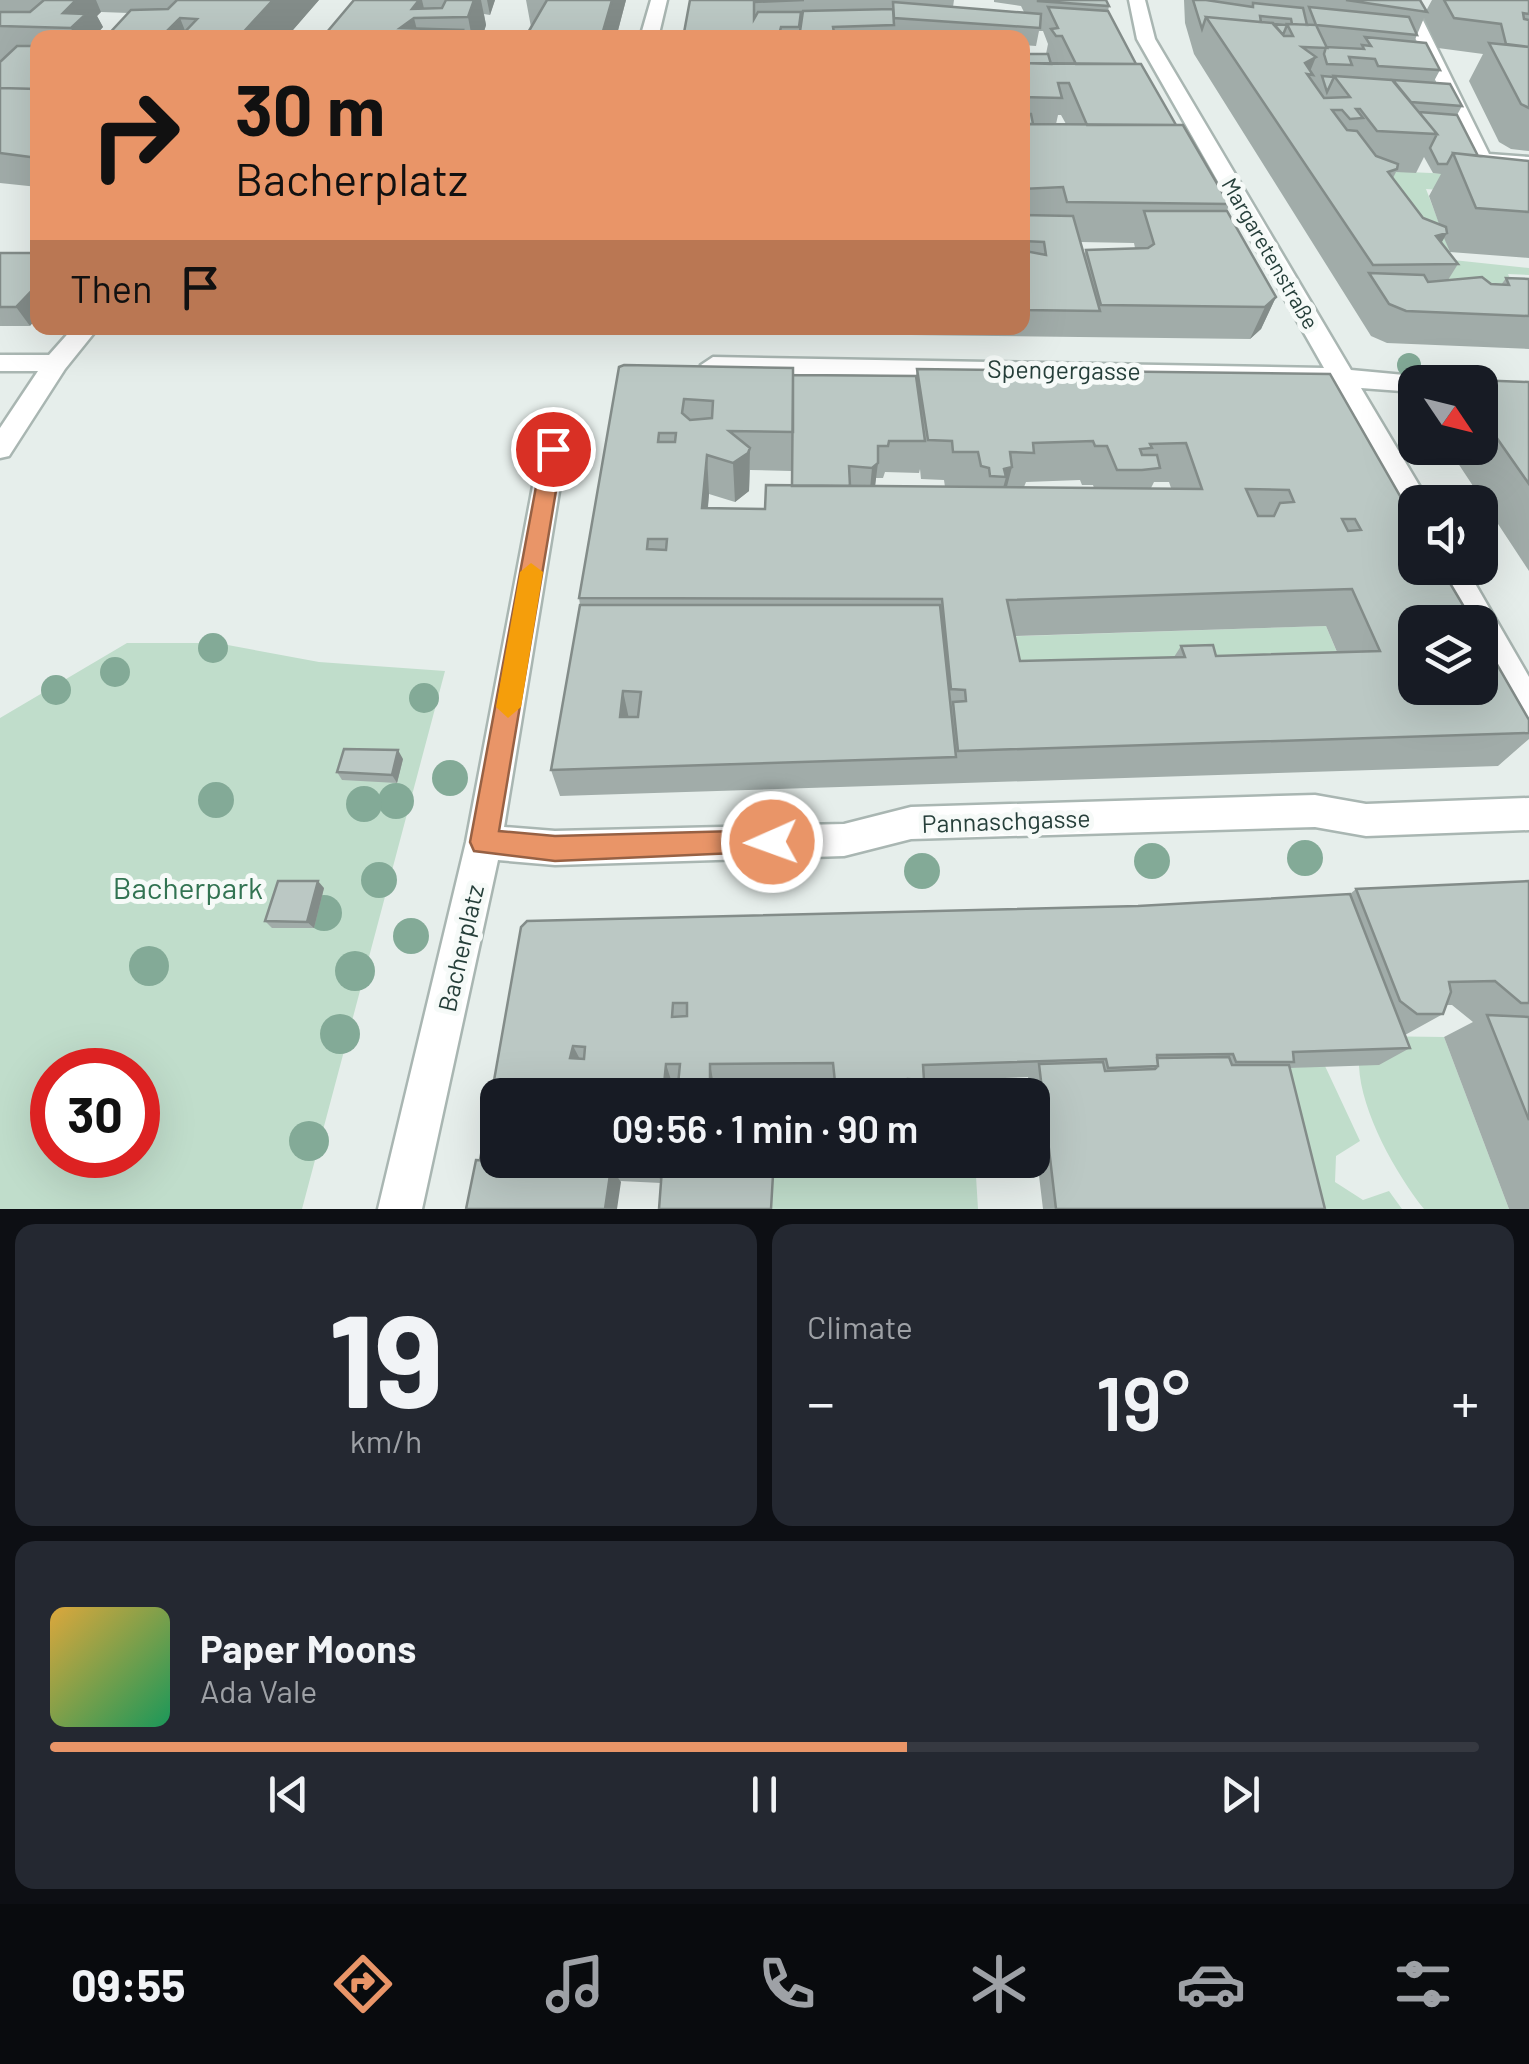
<!DOCTYPE html>
<html lang="en">
<head>
<meta charset="utf-8">
<style>
	body { margin:0; font-family:Barlow,sans-serif; background:#242831; color:#f1f3f6; height:100vh; display:flex; flex-direction:column; font-size:38px; white-space:nowrap }
	* { box-sizing:border-box; margin:0 }
	p { font-size:32px; color:#9ea1a6 }
	.icon { flex:none; width:55px; height:55px; fill:none; stroke:currentColor; stroke-width:2; stroke-linecap:round; stroke-linejoin:round }
	.map { position:relative; height:1209px; overflow:hidden }
	.sheet { display:flex; flex-direction:column; gap:15px; padding:15px; background:#0d0f14; flex:1 }
	.sheet>* { flex:none }
	.hud { position:absolute; left:30px; top:30px; width:1000px; height:305px; border-radius:20px; box-shadow:0 10px 40px #0002; background:#e99568; color:#111; overflow:hidden }
	.needle { width:65px; rotate:125deg }
	.fabs { position:absolute; left:1398px; top:365px; display:grid; gap:20px }
	.fabs a { display:grid; place-items:center; width:100px; height:100px; border-radius:20px; background:#171b24; box-shadow:0 10px 40px #0002; font-size:50px }
	.speed { position:absolute; left:30px; top:1048px; display:flex; gap:20px; font-size:50px; font-weight:700; text-align:center }
	.speed>* { display:grid; place-content:center; width:130px; height:130px; border-radius:50%; background:#171b24; box-shadow:0 10px 40px #0002; line-height:1 }
	.speed .limit { border:15px solid #d22; background:#fff; color:#111 }
	.pin { position:absolute; display:grid; place-items:center; width:85px; height:85px; color:#fff; margin:-42px; border:5px solid #fff; border-radius:50%; box-shadow:0 2px 10px #0007 }
	.me { position:absolute; width:110px; margin:-55px; rotate:268deg; stroke-linejoin:round; filter:drop-shadow(0 0 8px #0008) }
	.turn { display:flex; align-items:center; gap:35px; height:210px; padding:0 40px; font-size:45px }
	.turn .icon { width:130px; height:130px; stroke-width:2.5 }
	.turn b { display:block; font-size:70px; line-height:85px }
	.then { display:flex; align-items:center; height:95px; padding:0 40px; background:#0003; gap:20px; font-size:38px }
	.big { font-size:75px; font-weight:600; line-height:1.1 }
	.sheet .tile { flex:1; display:flex; flex-direction:column; justify-content:center; gap:15px; min-width:0; padding:0 35px; border-radius:20px; background:#242831 }
	.sheet .dial { align-items:center; gap:0 }
	.dial b { font-size:130px; line-height:1 }
	.song { display:flex; align-items:center; gap:30px }
	.cover { width:120px; height:120px; border-radius:15px; background:linear-gradient(135deg,hsl(40 70% 55%),hsl(150 70% 35%)) }
	.played { height:10px; border-radius:5px; background:linear-gradient(90deg,#e99568 60%,#363941 60%) }
	.keys { display:flex; justify-content:space-around; direction:ltr }
	.heat { display:flex; justify-content:space-between; align-items:center; font-size:55px; direction:ltr }
	.sheet .tiles { flex:1; display:grid; gap:15px; grid-template-columns:1fr 1fr }
	.tile:last-child { grid-column:span 2 }
	.trip { position:absolute; left:480px; top:1078px; width:570px; height:100px; border-radius:20px; background:#171b24; box-shadow:0 10px 40px #0002; font-weight:600; line-height:100px; text-align:center }
	.dock { display:flex; height:160px; justify-content:space-around; align-items:center; background:#090b0e; color:#9ea1a6 }
	.dock .icon { width:70px; height:70px }
	.dock .current { color:#e99568 }
	.dock b { font-size:45px; color:#f1f3f6 }
	.map>svg:first-child { display:block }
	.green { fill:#c0ddcb; fill-rule:evenodd }
	.lines { fill:none; stroke-linecap:round; stroke-linejoin:round }
	.minor-casing { stroke:#a9b6b2; stroke-width:5 }
	.minor { fill:#fff; fill-rule:evenodd }
	.tree { fill:#83aa97 }
	.wall { fill:#a1aca9; fill-rule:evenodd }
	.shaded-wall { fill:#838c89 }
	.building { fill:#bbc8c4; stroke:#838c89; stroke-width:2.5; fill-rule:evenodd }
	.route { fill:#e99568; stroke:#976144; stroke-width:2.5 }
	.slow { fill:#f59e0b }
	.labels { text-anchor:middle; dominant-baseline:central; stroke-width:10; stroke-linejoin:round; paint-order:stroke }
	.far-street-label { font-size:22px; fill:#263f3a; stroke:#f6faf8 }
	.street-label { font-size:25px; fill:#263f3a; stroke:#f6faf8 }
	.near-park-label { font-size:30px; fill:#327352; stroke:#f6faf8 }
</style>
</head>
<body>
<div class="map">
<svg width="1529" height="1209" viewBox="0 0 1529 1209">
	<rect width="100%" height="100%" fill="#e6eeeb"/>
	<path class="green" d="M1339 169 1477 175 1498 194 1426 189 1453 260 1529 268V275L1508 274 1524 311 1407 308Z
		M1326 626 1351 686 1008 696 996 637Z
		M127 643H217L319 662 445 671 302 1209H0V718ZM52 1070H138V1155H52Z
		M1368 1036 1444 1037 1509 1209H1424C1396 1174 1361 1112 1359 1066 1359 1057 1365 1045 1368 1036Z
		M1325 1066 1360 1141 1336 1156 1335 1182 1363 1200 1389 1191 1402 1209H1298L1267 1069Z
		M773 1160H975L978 1209H771Z"/>
	<g class="lines">
		<g class="minor-casing">
			<path id="minor" d="M651 0H667L658 38H640Z
				M1129 0H1145L1155 39 1351 370 1415 376 1427 382H1415V392L1361 388 1429 502H1415V513L1405 510 1334 385 1277 380 713 373 701 365 713 357 1324 368 1137 39Z
				M1397 0H1413L1489 154 1529 157V169L1475 163Z
				M73 328H98L65 369 9 456 0 458V428L38 371H0V355H49Z
				M553 440 566 449 504 827 555 831 844 824 911 807 1315 795 1366 804 1529 798V830L1366 836 1315 827 911 839 844 856 555 865 498 860 422 1209H378L466 842 540 449Z
				M1437 568H1466L1529 677V720L1518 716 1480 647V622H1466Z"/>
		</g>
		<use href="#minor" class="minor"/>
	</g>
	<g class="tree">
		<circle cx="1409" cy="365" r="12"/>
		<circle cx="213" cy="648" r="15"/>
		<circle cx="115" cy="672" r="15"/>
		<circle cx="56" cy="690" r="15"/>
		<circle cx="424" cy="698" r="15"/>
		<circle cx="450" cy="778" r="18"/>
		<circle cx="216" cy="800" r="18"/>
		<circle cx="396" cy="801" r="18"/>
		<circle cx="364" cy="804" r="18"/>
		<circle cx="1305" cy="858" r="18"/>
		<circle cx="1152" cy="861" r="18"/>
		<circle cx="922" cy="871" r="18"/>
		<circle cx="379" cy="880" r="18"/>
		<circle cx="324" cy="913" r="18"/>
		<circle cx="411" cy="936" r="18"/>
		<circle cx="149" cy="966" r="20"/>
		<circle cx="355" cy="971" r="20"/>
		<circle cx="340" cy="1034" r="20"/>
		<circle cx="309" cy="1141" r="20"/>
	</g>
	<path class="wall" d="M0 0H319L286 38H105L129 13 101 12 97 16 103 27 96 35 97 38H38V187L0 183Z
		M354 0H495L490 15 484 14 486 25 482 38H322Z
		M526 0H626L616 38H526L531 27Z
		M690 0H954L953 7 1024 12 1021 6 994 2V0H1106L1109 6 1108 11 1136 64 1229 204 1227 211 1276 297 1261 329 1250 339 652 332 647 328H1022V54H1046L1048 44 1043 31H1039L1036 46 1022 45V38H919L893 36V38H683ZM1058 115H1061L1066 124H1056ZM1080 242 1134 243 1135 248 1086 250 1084 256Z
		M1184 0H1420L1426 11 1432 0H1529V151L1511 149 1499 142 1469 81 1483 54 1438 48 1424 18 1414 42 1440 70 1433 83 1462 106 1457 115 1478 156 1529 161V258L1450 252 1444 238 1441 243 1458 264 1448 280 1501 285 1506 278 1529 279V349L1387 343 1371 336 1194 54 1185 23ZM1424 157 1433 173 1441 174 1429 196 1439 224 1423 218 1393 178 1396 172 1416 173Z
		M0 253 30 326H0Z
		M128 328H536L522 335 130 332Z
		M619 367 793 375 916 376 917 369 1330 374 1415 688 1529 720V739L1498 766 560 796 551 770 580 605 579 598ZM792 456V486L765 509 708 508 709 494 735 502 749 491 750 470 791 471ZM920 469 921 479 944 480 945 487 875 486 876 478H883L885 472 919 473ZM1080 480 1082 485H1093L1094 488 1024 487 1026 482ZM1154 482H1169L1171 488H1151ZM1326 626 1337 652 1216 656 1181 646 1174 657 1020 661 1015 636Z
		M1480 382H1529V571L1448 448H1480Z
		M403 759 397 783 342 780 337 772Z
		M1529 881V1209H1509L1444 1037 1473 1022 1452 1005H1447L1443 1014 1405 1035 1410 1048 1379 1065 1290 1068 1325 1209H1043L1032 1117V1095H1030L1028 1077 924 1081 917 1095H831L830 1079 671 1080 670 1095H498L664 1160 661 1183 620 1181 621 1182 480 1160 521 927 1138 906 1350 894 1356 889Z
		M324 888 314 928H272L265 921Z"/>
	<path class="shaded-wall" d="M73 0H96L101 12 97 16 103 27 96 35 97 38H76L63 13Z
		M273 0H319L286 38H238Z
		M419 0H422L426 17 414 18 419 38 400 28Z
		M474 0H481L486 25 482 38H472L468 17Z
		M487 0H495L490 15Z
		M612 0H626L616 38H601Z
		M180 18 188 38H160Z
		M1316 57 1309 74 1305 63Z
		M1447 233 1429 265 1436 236Z
		M38 284V317L30 326 16 307Z
		M1276 297 1261 329 1250 339 1265 307Z
		M520 328H536L522 335Z
		M750 448 749 491 735 502 733 463Z
		M707 455 709 494 704 546 702 508Z
		M878 463 874 494 869 499 872 468Z
		M1012 467 1002 506H998L1006 477 1004 469Z
		M623 691 629 719 620 717Z
		M398 750 403 759 397 783 392 775Z
		M318 881 324 888 314 928 307 922Z
		M573 1046 582 1063 570 1058Z
		M666 1064 671 1080 670 1095H663Z
		M710 1064 713 1080V1095H710Z
		M657 1160H664L662 1183 656 1171Z
		M611 1168 621 1182 617 1209H605Z"/>
	<path class="building" d="M44 0H76L63 13 86 14 71 28 0 26V12H30Z
		M177 0H273L238 38H179L197 19 180 18 160 38H105L131 10 168 9Z
		M354 0H419L412 9 442 8 446 0H474L468 17 414 18 400 28 463 30 460 38H322Z
		M547 0H612L601 38H533V35L526 36Z
		M690 0H804L754 2V19L758 12H801L799 27H781L779 35 752 32V38H683Z
		M1038 0H1106L1109 6 1038 1Z
		M1193 0H1206L1253 7V3L1303 8 1307 25 1292 24 1291 19 1260 16 1261 22 1206 17 1202 29Z
		M1346 0H1420L1427 12Z
		M1444 0H1529V14L1523 13 1524 19 1529 20V47L1506 44 1501 24 1454 18Z
		M893 2 1041 14 1040 28 894 18Z
		M1048 7 1108 11 1136 64H1076L1062 36H1056L1051 29 1058 28Z
		M1309 7 1409 17 1417 35 1316 25 1327 48 1302 47 1316 57 1305 63 1313 75 1307 74 1324 98 1350 97 1334 76 1392 80 1437 134 1377 131 1360 109H1356L1363 118 1350 119 1342 110H1332L1347 130 1357 131 1376 156 1398 164 1397 169 1388 172 1423 218 1446 227 1447 233 1436 236 1458 264 1373 265 1206 17 1273 23 1284 36H1293L1287 24 1316 25Z
		M893 9 894 25 833 27 835 38H799L803 11Z
		M1273 24 1287 25 1283 35Z
		M1365 37 1426 43 1440 70 1378 66 1375 59 1349 57 1352 65 1327 64 1324 54 1326 47 1364 49 1362 45 1371 46Z
		M1489 43 1529 47V108L1521 104Z
		M17 46H38V89L0 88V62Z
		M1022 54H1048L1051 64 1022 63Z
		M1022 63 1141 64 1176 125H1087L1069 83H1058L1062 98 1022 97Z
		M1322 76 1334 77 1327 92Z
		M1393 80 1450 84 1462 106 1411 102Z
		M0 88 38 89V158L0 153Z
		M1419 112 1457 115 1478 156 1453 153 1447 164H1438L1430 148 1437 134Z
		M1022 114H1031L1033 124H1022Z
		M1022 124 1183 125 1229 204 1067 202 1063 187 1022 189Z
		M1453 153 1529 161V212L1476 208Z
		M1144 211H1227L1276 297 1265 307 1101 305 1086 250 1148 248 1154 244Z
		M1022 215 1073 216 1100 311 1022 310ZM1023 241 1044 242 1046 255 1025 251Z
		M0 253H38V284L16 307H0Z
		M1369 273 1424 275 1428 282 1482 277 1491 284 1509 285 1506 278 1529 279V316L1406 311 1389 304Z
		M624 365 793 368V432L729 431 750 448 748 453 733 463 707 455 702 508 765 509 766 485 1202 489 1186 443 1150 444 1152 448 1140 449 1142 455H1157L1160 468 1142 470H1117L1107 446H1095L1093 441 1033 443 1034 453 1010 452 1012 467 1004 469 1006 477 990 476 989 468 981 466 978 452H953L952 441 928 440 917 369 1330 374 1415 522V568H1441L1473 622H1415V688H1480V635L1529 720V733L958 751 953 702 966 701 965 690 951 689 942 599 579 598 619 367ZM684 399 713 401 712 418 690 420 682 413ZM659 433H676L675 442H658ZM1246 489 1289 490 1294 502 1280 503 1274 516H1258ZM1342 519H1355L1361 530 1348 531ZM648 539H667L666 550 647 549ZM1352 589 1380 651 1216 656 1213 645 1181 646 1185 657 1020 661 1007 600Z
		M793 375 916 376 925 441H889L888 446H878V463L872 468 849 466 850 486H792Z
		M1474 380 1529 382V484L1480 414V382H1470Z
		M580 605H940L956 757 551 770ZM623 691 641 692 638 717H620Z
		M344 749 398 750 392 775 337 772Z
		M278 881H318L307 922 265 921Z
		M1529 881V1003H1521L1495 981 1449 982 1451 992 1443 1014H1417L1400 1001 1356 889Z
		M1350 894 1410 1048 1293 1052 1294 1062H1236L1233 1054 1157 1055 1158 1066 1108 1068 1106 1059 923 1065 924 1080 908 1079V1091L905 1095H858L854 1092 853 1082H835L833 1063 710 1064V1095H677L680 1064H666L663 1095H498V1160H657L656 1171 480 1160 521 927 527 921 1138 906ZM673 1003H687V1016L672 1017ZM573 1046 585 1047 584 1059 570 1058Z
		M1487 1015 1529 1017V1120Z
		M1229 1057 1232 1065H1289L1325 1209H1056L1039 1064 1103 1062 1105 1071 1155 1069 1158 1066 1157 1058Z
		M476 1160 611 1168 605 1209H466Z
		M662 1169 773 1175 771 1209H659Z"/>
	<path class="route" d="M553 442 563 449 499 831 555 836 772 830 781 833 785 842 781 851 555 861 474 851 470 842 543 449Z"/>
	<path class="slow" d="M531 563 543 572 521 707 508 718 496 707 520 572Z"/>
	<g class="labels">
		<g class="far-street-label">
			<text transform="translate(1271 253) rotate(60)">Margaretenstraße</text>
		</g>
		<g class="street-label">
			<text transform="translate(1064 369) rotate(1)">Spengergasse</text>
			<text transform="translate(1006 820) rotate(-2)">Pannaschgasse</text>
			<text transform="translate(460 948) rotate(-77)">Bacherplatz</text>
		</g>
		<g class="near-park-label">
			<text x="188" y="887">Bacherpark</text>
		</g>
	</g>
</svg>
<div class="fabs">
<a><svg class="needle" viewBox="-14 -14 28 28"><path d="M0-13l5 13h-10z" fill="#e53935"/><path d="M0 13l5-13h-10z" fill="#9ea1a6"/></svg></a>
<a><svg class="icon" aria-label="sound" viewBox="0 0 24 24"><path d="M4 9h4l5-4v14l-5-4H4zM17 9q2 3 0 6"/></svg></a>
<a><svg class="icon" aria-label="layers" viewBox="0 0 24 24"><path d="M12 4l9 5-9 5-9-5zM3 14l9 5 9-5"/></svg></a>
</div>
<div class="speed"><div class="limit">30</div></div>
<div class="pin" style="left:553px;top:449px;background:#d93025"><svg class="icon" aria-label="arrive" viewBox="0 0 24 24"><path d="M6 21V4h12l-3 4 3 4H6"/></svg></div>
<svg class="me" style="left:772px;top:842px" viewBox="-20 -20 40 40"><circle r="17" fill="#e99568" stroke="#fff" stroke-width="3"/><path d="M0-11L8 9 0 5-8 9z" fill="#fff"/></svg>
<div class="trip">09:56 · 1 min · 90 m</div>
<div class="hud">
<div class="turn"><svg class="icon" aria-label="right" viewBox="0 0 24 24"><path d="M7 20v-9h11M14 6l5 5-5 5"/></svg><div><b>30 m</b>Bacherplatz</div></div>
<div class="then">Then<svg class="icon" aria-label="arrive" viewBox="0 0 24 24"><path d="M6 21V4h12l-3 4 3 4H6"/></svg></div>
</div>
</div>
<section class="sheet">
<div class="tiles">
<div class="tile dial"><b>19</b><p>km/h</p></div>
<div class="tile"><p>Climate</p>
<div class="heat"><a>−</a><b class="big">19°</b><a>+</a></div>
</div>
<div class="tile">
<div class="song"><i class="cover"></i><div><b>Paper Moons</b><p>Ada Vale</p></div></div>
<div class="played"></div>
<div class="keys"><svg class="icon" aria-label="previous" viewBox="0 0 24 24"><path d="M18 5L8 12l10 7zM5 5v14"/></svg><svg class="icon" aria-label="pause" viewBox="0 0 24 24"><path d="M8 5v14M16 5v14"/></svg><svg class="icon" aria-label="next" viewBox="0 0 24 24"><path d="M6 5l10 7-10 7zM19 5v14"/></svg></div>
</div>
</div>
</section>
<nav class="dock">
<b>09:55</b>
<svg class="icon current" aria-label="directions" viewBox="0 0 24 24"><path d="M12 3l9 9-9 9-9-9zM9 14v-3h6M13 9l2 2-2 2"/></svg>
<svg class="icon" aria-label="music" viewBox="0 0 24 24"><path d="M9 18V5l10-2v13"/><circle cx="6" cy="18" r="3"/><circle cx="16" cy="16" r="3"/></svg>
<svg class="icon" aria-label="phone" viewBox="0 0 24 24"><path d="M5 4h4l2 5-3 2q2 4 5 5l2-3 5 2v4C11 20 4 13 5 4z"/></svg>
<svg class="icon" aria-label="climate" viewBox="0 0 24 24"><path d="M12 3v18M4 7l16 10M4 17L20 7"/></svg>
<svg class="icon" aria-label="car" viewBox="0 0 24 24"><path d="M5 17H2v-5l4-1 3-4h7l3 4 3 1v5h-3M9 17h6M6 11h13"/><circle cx="7" cy="17" r="2"/><circle cx="17" cy="17" r="2"/></svg>
<svg class="icon" aria-label="filters" viewBox="0 0 24 24"><path d="M4 7h16M4 17h16"/><circle cx="9" cy="7" r="2"/><circle cx="15" cy="17" r="2"/></svg>
</nav>
</body>
</html>
